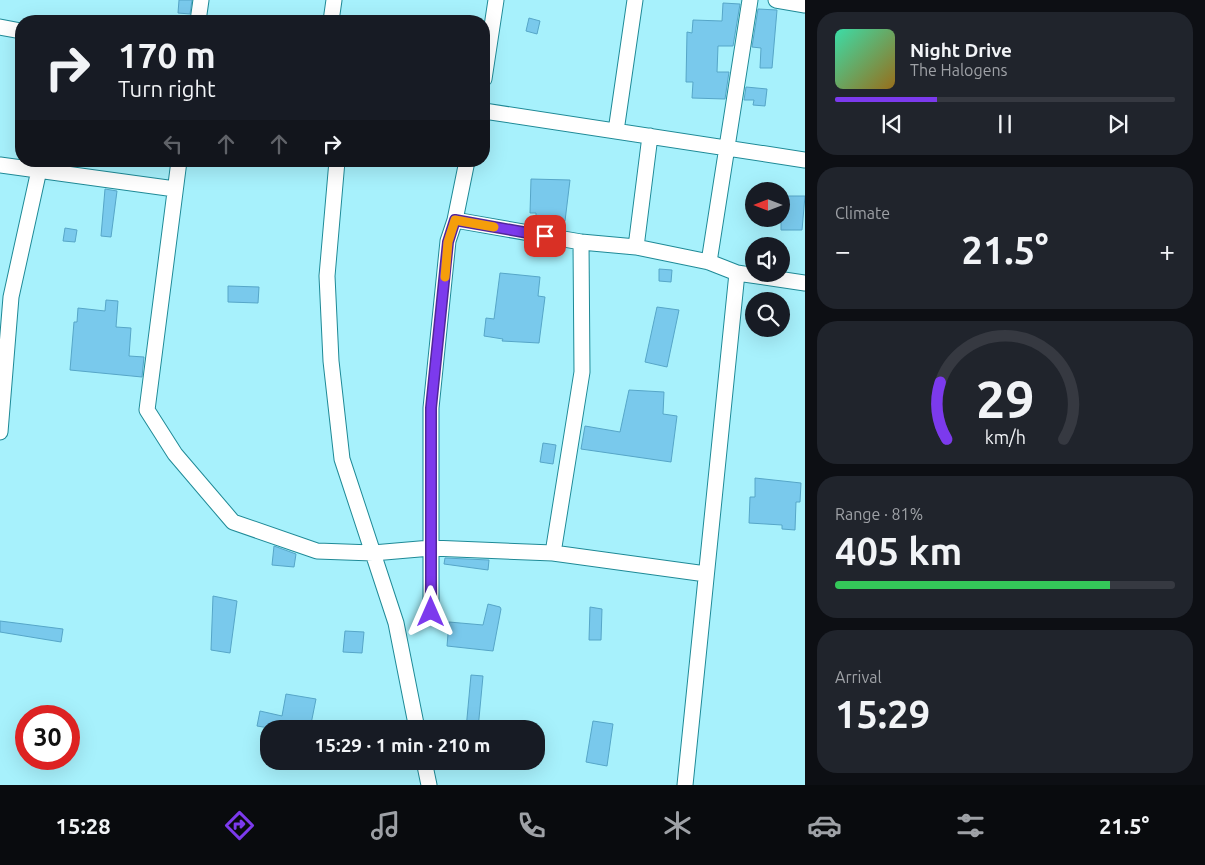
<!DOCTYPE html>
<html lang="en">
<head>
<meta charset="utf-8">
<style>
	body { margin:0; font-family:Ubuntu,sans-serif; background:#20242c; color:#f1f3f6; height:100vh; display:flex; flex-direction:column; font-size:19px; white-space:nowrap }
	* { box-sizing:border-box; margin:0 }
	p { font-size:16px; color:#9ea1a6 }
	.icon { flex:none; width:28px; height:28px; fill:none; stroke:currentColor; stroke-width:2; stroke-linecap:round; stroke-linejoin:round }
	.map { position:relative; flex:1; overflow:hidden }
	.side { display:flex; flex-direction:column; gap:12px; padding:12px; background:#0d0f14; width:400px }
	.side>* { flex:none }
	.hud { position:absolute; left:15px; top:15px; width:475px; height:152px; border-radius:20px; box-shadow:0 5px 20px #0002; background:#171b24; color:#f1f3f6; overflow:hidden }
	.needle { width:32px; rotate:270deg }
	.buttons { position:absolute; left:745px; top:182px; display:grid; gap:10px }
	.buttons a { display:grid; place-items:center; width:45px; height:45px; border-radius:50%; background:#171b24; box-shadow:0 5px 20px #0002; font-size:25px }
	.speed { position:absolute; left:15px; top:705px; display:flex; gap:10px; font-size:25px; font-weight:700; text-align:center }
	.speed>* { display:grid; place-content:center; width:65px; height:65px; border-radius:50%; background:#171b24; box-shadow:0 5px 20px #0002; line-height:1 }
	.speed .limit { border:8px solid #d22; background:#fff; color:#111 }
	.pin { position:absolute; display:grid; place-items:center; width:42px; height:42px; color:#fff; margin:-21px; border-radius:10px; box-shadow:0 2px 8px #0006 }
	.me { position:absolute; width:55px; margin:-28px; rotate:0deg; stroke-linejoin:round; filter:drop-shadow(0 0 4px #0008) }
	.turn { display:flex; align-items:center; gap:18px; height:105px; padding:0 20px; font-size:22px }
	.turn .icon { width:65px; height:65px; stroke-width:2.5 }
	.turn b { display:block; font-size:35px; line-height:42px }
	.lanes { display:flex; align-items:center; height:48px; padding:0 20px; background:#0003; justify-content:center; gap:25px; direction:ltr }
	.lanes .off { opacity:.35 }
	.big { font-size:38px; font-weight:700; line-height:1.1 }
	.side .tile { flex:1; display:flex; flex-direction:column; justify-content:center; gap:8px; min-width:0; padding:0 18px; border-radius:20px; background:#20242c }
	.side .dial { align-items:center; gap:0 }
	.dial svg { height:130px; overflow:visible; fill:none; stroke:#363941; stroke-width:7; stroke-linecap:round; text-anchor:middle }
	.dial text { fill:#f1f3f6; stroke:none }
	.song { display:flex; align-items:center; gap:15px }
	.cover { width:60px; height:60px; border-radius:8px; background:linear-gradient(135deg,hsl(160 70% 55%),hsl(40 70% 35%)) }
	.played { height:5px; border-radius:2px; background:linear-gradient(90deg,#7c3aed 30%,#363941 30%) }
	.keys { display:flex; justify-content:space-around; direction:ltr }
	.heat { display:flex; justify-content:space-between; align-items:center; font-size:28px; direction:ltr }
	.charge { height:8px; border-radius:4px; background:linear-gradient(90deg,#34c759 81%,#363941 0) }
	.trip { position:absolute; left:260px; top:720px; width:285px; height:50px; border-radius:20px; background:#171b24; box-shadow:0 5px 20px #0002; font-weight:700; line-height:50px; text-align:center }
	.menu { display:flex; height:80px; justify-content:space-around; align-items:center; background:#090b0e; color:#9ea1a6 }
	.menu .icon { width:35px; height:35px }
	.menu .active { color:#7c3aed }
	.menu b { font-size:22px; color:#f1f3f6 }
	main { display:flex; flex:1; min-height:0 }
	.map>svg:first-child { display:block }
	.building { fill:#79c9ec; stroke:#56a6c8 }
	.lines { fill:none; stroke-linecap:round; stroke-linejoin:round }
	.minor-casing { stroke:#1f8a97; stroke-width:17 }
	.minor { stroke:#fff; stroke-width:15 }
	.route-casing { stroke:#51269a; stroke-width:12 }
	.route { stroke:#7c3aed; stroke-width:9 }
	.slow { stroke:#f59e0b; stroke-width:9 }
</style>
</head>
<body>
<main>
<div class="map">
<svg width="805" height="785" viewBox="0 0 805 785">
	<rect width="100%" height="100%" fill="#a7f1fc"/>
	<path class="building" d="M179 0H192L190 14 178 13Z
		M723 3 740 4 733 46H718L717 72H729L725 99 692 98 693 82H686L687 32 692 33 693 20 722 21Z
		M758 9 777 10 772 68H760L761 48 752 47Z
		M529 18 540 21 537 34 526 31Z
		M746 87 767 89 765 106 753 105 754 100H744Z
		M531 179 570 180 565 221 552 219V225H536V213H530Z
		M105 189 117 191 111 237 101 236Z
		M781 196H805L802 230H781Z
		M65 228 77 230 75 242 63 241Z
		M659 269 672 270 671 282 659 281Z
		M500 273 540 277 538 296 545 297 539 343 502 341 503 339 484 336 486 318 494 319Z
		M228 286 259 287 258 303 228 302Z
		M106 300 118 301 116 327 131 328 129 356 144 357 142 377 70 370 74 322H77L78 308 105 311Z
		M657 307 679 310 667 367 645 362Z
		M629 390 664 392 663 414 677 416 671 462 581 449 585 426 620 432Z
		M543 443 556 445 553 464 540 462Z
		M755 478 801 483 800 502H796L795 530 782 529V525L749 523 750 497H755Z
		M274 546 296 554 294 567 272 565Z
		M445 558 489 560 488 570 444 564Z
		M213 596 237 601 230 653 211 650Z
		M488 604 500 607 501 609 493 651 447 646 449 622 483 625Z
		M590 607 602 609 601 640H589Z
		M0 621 63 629 61 642 0 632Z
		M345 631 364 632 362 653 343 652Z
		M471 675 483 676 478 729H466Z
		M286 694 316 699 310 729 269 725V728L257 726 260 711 282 716Z
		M593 721 613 724 607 766 586 762Z"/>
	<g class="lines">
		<g class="minor-casing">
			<path id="minor" d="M776 0 805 5
				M198 21 201 0
				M331 21 334 0
				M0 27 21 31
				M484 79 496 0
				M484 111 805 160
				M616 131 635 0
				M179 161 147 410 175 454 233 522 317 551 373 553 431 548 553 553 706 574
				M337 161 327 276 331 361 342 459 396 623 417 729
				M0 165 175 189
				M455 220 581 242 636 247 709 262 737 273 805 283
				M636 247 650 136
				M709 262 750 0
				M0 432 11 297 39 170
				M553 553 582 372 581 242
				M431 613V408L448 241 455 220 467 161
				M424 761 429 785
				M685 785 737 273"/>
		</g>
		<use href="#minor" class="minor"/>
	</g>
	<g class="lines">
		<g class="route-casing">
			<path id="route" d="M431 612V408L448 242 455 220 545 236"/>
		</g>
		<use href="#route" class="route"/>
		<path class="slow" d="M445 277 448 242 455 220 494 227"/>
	</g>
</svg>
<div class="buttons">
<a><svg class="needle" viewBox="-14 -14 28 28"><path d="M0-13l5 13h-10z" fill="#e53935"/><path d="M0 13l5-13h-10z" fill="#9ea1a6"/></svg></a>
<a><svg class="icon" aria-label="sound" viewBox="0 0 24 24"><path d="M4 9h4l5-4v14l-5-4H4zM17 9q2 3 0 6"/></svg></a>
<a><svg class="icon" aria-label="search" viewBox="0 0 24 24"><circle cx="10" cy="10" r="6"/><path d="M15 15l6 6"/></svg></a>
</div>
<div class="speed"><div class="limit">30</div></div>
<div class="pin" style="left:545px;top:236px;background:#d93025"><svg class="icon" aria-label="arrive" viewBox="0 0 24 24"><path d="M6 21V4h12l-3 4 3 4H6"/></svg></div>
<svg class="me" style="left:431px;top:612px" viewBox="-20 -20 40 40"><path d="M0-17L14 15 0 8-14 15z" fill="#7c3aed" stroke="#fff" stroke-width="4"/></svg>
<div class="trip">15:29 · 1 min · 210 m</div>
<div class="hud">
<div class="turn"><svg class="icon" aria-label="right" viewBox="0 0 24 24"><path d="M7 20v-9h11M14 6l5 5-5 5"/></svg><div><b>170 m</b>Turn right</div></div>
<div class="lanes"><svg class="icon off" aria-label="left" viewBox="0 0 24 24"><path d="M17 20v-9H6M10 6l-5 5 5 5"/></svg><svg class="icon off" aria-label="ahead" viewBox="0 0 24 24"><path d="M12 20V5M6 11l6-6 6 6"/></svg><svg class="icon off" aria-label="ahead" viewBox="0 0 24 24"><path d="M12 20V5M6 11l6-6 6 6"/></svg><svg class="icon" aria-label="right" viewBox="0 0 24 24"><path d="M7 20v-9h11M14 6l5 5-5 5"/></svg></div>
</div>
</div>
<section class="side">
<div class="tile">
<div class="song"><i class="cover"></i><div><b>Night Drive</b><p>The Halogens</p></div></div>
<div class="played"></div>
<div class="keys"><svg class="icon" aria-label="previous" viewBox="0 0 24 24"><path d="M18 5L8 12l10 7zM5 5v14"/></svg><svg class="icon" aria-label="pause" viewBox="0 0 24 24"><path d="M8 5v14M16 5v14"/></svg><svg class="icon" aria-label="next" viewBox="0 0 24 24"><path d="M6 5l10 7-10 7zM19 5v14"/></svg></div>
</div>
<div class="tile"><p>Climate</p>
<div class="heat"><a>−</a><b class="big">21.5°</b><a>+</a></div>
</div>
<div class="tile dial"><svg viewBox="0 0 100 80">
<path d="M14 69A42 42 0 1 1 86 69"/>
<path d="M14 69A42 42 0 0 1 10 34" stroke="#7c3aed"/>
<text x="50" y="56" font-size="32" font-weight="700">29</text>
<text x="50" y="72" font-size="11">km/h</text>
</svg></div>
<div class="tile"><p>Range · 81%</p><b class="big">405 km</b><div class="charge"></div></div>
<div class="tile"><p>Arrival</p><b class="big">15:29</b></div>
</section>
</main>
<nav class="menu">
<b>15:28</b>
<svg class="icon active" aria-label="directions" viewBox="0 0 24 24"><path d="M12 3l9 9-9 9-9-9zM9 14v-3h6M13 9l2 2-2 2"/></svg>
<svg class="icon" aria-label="music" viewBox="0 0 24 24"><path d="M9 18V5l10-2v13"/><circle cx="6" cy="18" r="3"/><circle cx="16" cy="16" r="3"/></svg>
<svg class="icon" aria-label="phone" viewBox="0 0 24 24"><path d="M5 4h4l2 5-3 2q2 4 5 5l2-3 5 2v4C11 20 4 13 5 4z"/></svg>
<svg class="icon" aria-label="climate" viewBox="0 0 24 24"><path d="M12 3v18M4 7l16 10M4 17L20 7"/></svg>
<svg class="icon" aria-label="car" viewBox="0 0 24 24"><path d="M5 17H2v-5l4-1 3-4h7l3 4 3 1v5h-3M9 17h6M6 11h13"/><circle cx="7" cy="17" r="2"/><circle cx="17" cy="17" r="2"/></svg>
<svg class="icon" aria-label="filters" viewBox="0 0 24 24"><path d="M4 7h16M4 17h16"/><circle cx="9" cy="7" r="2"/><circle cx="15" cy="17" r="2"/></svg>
<b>21.5°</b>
</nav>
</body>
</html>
